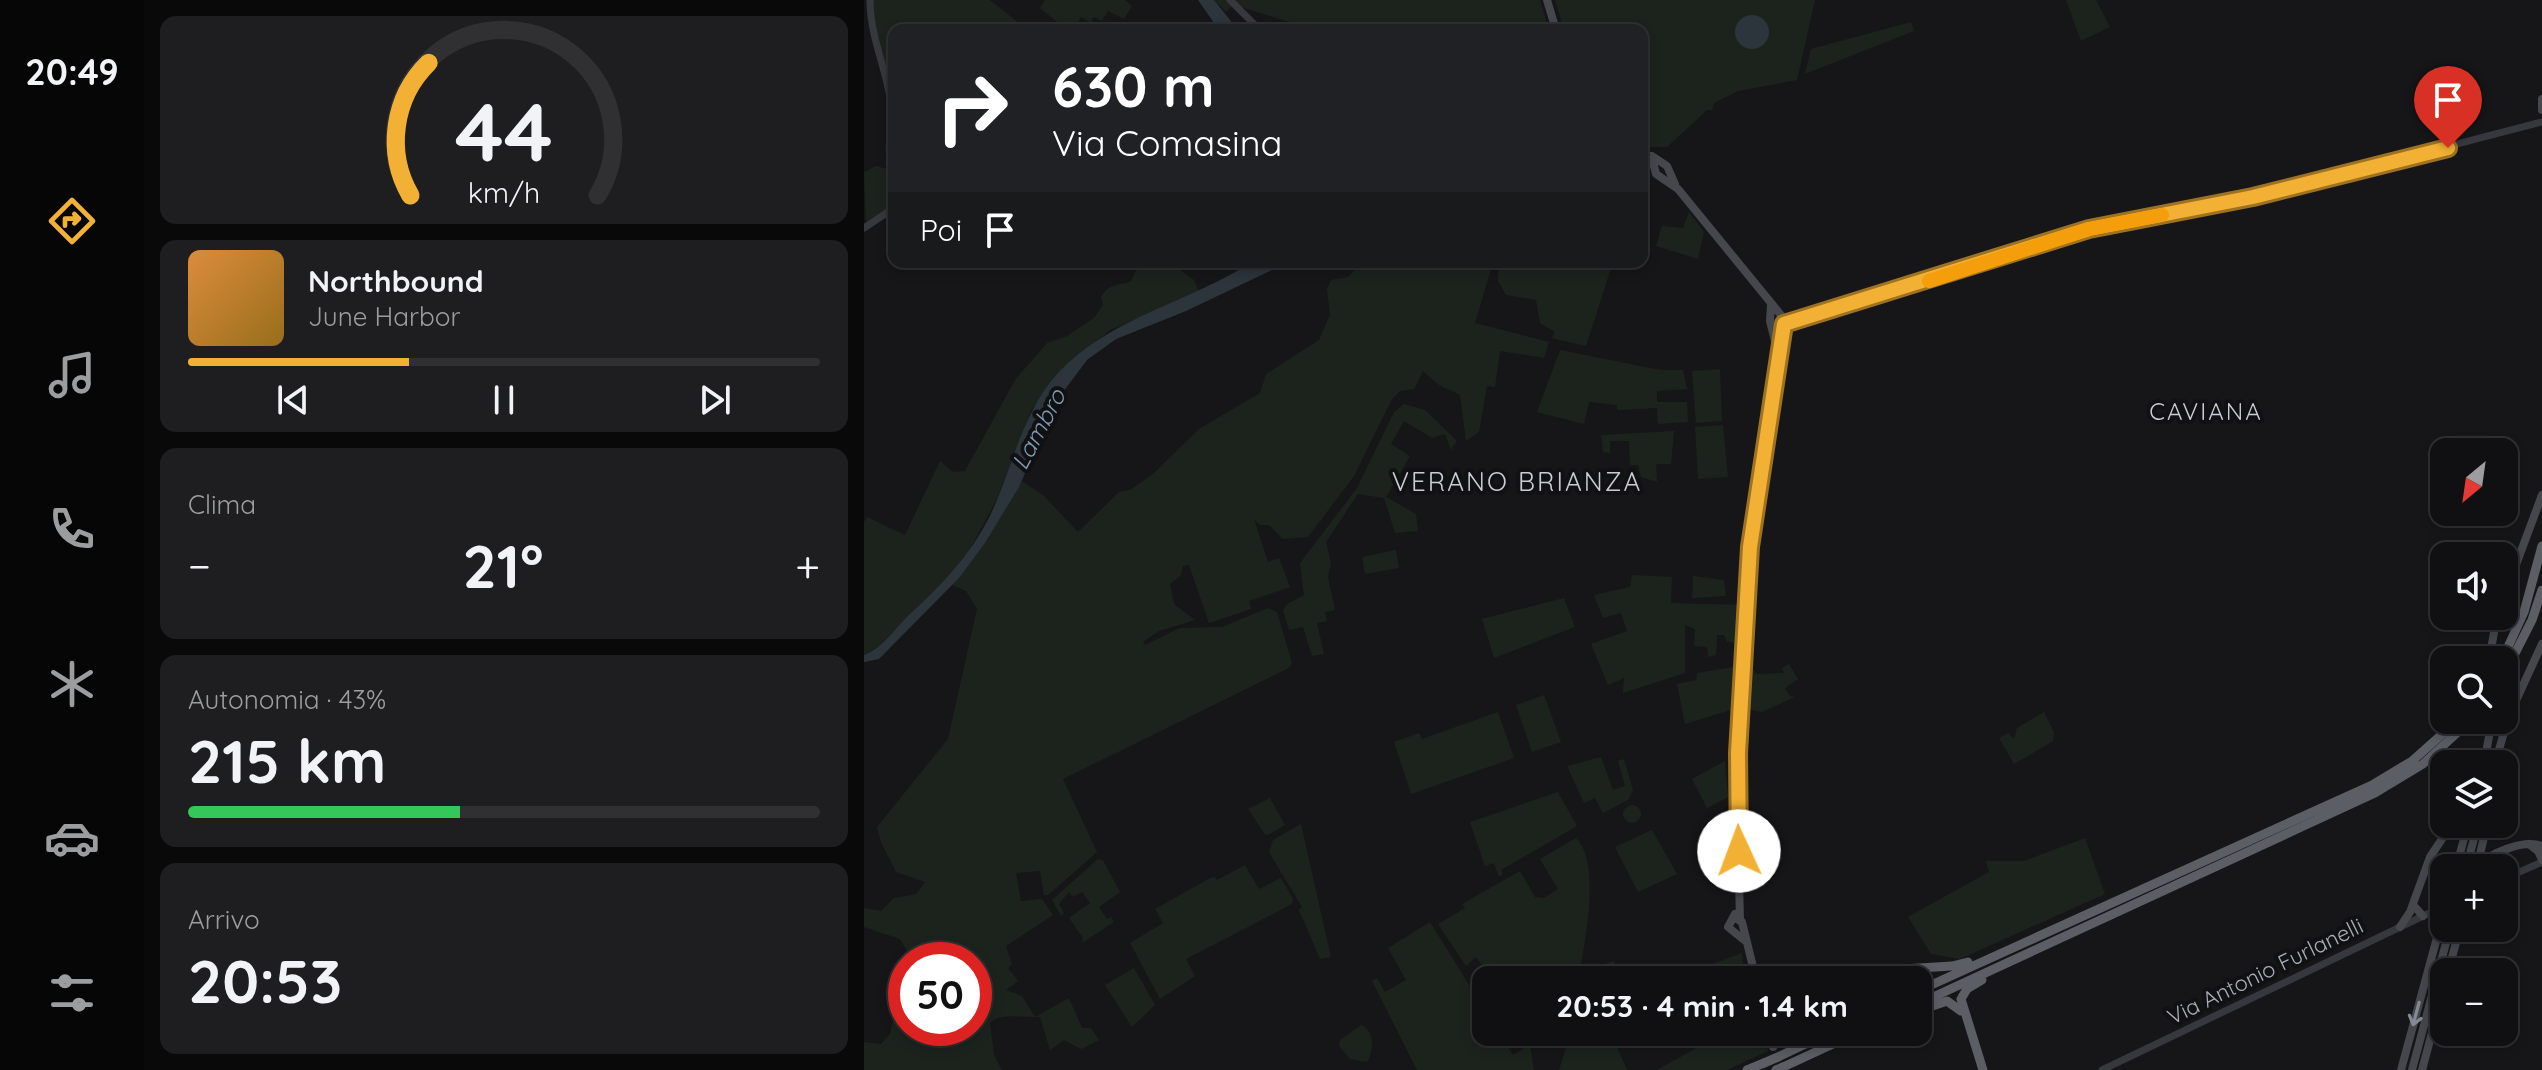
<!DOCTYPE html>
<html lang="it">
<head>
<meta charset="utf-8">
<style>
	body { margin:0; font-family:Quicksand,sans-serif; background:#1e1e20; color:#f1f3f6; height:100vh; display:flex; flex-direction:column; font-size:30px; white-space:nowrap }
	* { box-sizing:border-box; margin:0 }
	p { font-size:26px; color:#9c9d9f }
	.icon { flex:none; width:44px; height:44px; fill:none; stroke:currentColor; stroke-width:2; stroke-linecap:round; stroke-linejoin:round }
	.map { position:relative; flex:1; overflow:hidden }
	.sheet { display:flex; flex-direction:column; gap:16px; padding:16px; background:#09090a; width:720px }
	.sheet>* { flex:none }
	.banner { position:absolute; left:24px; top:24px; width:760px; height:244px; border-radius:16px; box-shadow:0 4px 12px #0003,0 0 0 2px #303032; background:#202124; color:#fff; overflow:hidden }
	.needle { width:52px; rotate:209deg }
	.controls { position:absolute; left:1566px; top:438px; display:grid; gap:16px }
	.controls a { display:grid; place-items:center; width:88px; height:88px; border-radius:16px; background:#101012; box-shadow:0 4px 12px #0003,0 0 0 2px #303032; font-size:40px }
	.speed { position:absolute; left:24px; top:942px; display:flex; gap:16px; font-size:40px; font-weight:700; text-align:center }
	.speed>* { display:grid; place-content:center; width:104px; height:104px; border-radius:50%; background:#101012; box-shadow:0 4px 12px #0003,0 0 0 2px #303032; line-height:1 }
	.speed .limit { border:12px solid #d22; background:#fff; color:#111 }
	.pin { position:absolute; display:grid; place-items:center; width:68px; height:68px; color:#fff; margin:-82px -34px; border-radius:50% 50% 50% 0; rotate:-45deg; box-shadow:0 0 8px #0007 }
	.pin .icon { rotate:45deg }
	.me { position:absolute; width:88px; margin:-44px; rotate:358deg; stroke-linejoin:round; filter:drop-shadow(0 0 6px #0008) }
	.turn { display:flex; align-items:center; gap:28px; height:168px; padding:0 32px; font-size:36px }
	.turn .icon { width:104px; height:104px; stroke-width:2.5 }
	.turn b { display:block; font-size:56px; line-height:68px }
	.then { display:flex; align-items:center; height:76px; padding:0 32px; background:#0003; gap:16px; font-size:30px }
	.big { font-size:60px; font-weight:800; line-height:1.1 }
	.sheet .widget { flex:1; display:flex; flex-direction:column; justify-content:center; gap:12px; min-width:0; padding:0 28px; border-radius:16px; background:#1e1e20 }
	.sheet .dial { align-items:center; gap:0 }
	.dial svg { height:208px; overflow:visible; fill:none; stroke:#303032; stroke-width:7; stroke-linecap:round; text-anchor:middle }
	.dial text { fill:#f1f3f6; stroke:none }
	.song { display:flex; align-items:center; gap:24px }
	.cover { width:96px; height:96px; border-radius:12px; background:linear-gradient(135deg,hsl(30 70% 55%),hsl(40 70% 35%)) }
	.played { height:8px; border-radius:4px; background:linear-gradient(90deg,#f2b134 35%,#303032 35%) }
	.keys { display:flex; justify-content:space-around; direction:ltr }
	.heat { display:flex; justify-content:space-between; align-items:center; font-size:44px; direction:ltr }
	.charge { height:12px; border-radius:6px; background:linear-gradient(90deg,#34c759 43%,#303032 0) }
	.trip { position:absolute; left:608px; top:966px; width:460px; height:80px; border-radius:16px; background:#101012; box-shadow:0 4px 12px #0003,0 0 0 2px #303032; font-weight:800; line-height:80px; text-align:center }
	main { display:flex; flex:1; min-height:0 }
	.dock { display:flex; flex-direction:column; width:144px; justify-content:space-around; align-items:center; background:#060607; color:#9c9d9f }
	.dock .icon { width:56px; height:56px }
	.dock .active { color:#f2b134 }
	.dock b { font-size:36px; color:#f1f3f6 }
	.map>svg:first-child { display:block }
	.green { fill:#1c231d }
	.water { fill:#2c353c }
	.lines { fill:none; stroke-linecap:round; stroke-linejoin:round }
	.tertiary { stroke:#37383d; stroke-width:7 }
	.secondary { stroke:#45474d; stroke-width:8 }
	.trunk { stroke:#5b5e65; stroke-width:9 }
	.trunk-bridge { stroke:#5b5e65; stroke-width:9 }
	.oneway { stroke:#858993 }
	.route-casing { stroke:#9d7322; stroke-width:20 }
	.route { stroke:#f2b134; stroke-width:14 }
	.slow { stroke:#f59e0b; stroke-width:14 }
	.labels { text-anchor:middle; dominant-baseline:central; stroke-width:8; stroke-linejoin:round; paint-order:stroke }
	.street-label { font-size:22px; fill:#a8adb8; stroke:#111113 }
	.neighbourhood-label { font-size:24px; letter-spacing:2px; fill:#c9ccd4; stroke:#111113 }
	.water-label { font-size:24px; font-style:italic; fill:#7f9bb3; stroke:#111113 }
	.quarter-label { font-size:26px; letter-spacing:2px; fill:#c9ccd4; stroke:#111113 }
</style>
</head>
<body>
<main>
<nav class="dock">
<b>20:49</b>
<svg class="icon active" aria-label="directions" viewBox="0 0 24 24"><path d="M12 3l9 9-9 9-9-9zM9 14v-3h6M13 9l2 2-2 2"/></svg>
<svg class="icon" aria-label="music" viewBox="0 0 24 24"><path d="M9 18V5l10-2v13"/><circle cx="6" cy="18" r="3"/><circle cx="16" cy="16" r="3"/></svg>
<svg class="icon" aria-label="phone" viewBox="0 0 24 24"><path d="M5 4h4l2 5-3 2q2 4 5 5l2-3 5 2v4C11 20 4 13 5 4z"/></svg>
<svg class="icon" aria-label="climate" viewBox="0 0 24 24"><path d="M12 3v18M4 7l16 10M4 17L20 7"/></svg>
<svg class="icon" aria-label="car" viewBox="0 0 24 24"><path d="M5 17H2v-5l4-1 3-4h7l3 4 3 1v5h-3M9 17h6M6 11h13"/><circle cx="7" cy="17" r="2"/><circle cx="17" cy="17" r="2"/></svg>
<svg class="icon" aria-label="filters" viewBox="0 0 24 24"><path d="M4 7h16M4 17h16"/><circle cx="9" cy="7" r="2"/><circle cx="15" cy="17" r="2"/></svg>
</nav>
<section class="sheet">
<div class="widget dial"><svg viewBox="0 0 100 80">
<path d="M14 69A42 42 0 1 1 86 69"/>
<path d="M14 69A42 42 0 0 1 21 18" stroke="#f2b134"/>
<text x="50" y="56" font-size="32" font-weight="700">44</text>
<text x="50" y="72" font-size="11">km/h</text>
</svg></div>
<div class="widget">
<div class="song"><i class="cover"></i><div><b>Northbound</b><p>June Harbor</p></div></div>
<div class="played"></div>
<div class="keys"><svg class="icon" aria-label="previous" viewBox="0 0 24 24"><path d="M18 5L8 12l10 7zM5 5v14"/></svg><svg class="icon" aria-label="pause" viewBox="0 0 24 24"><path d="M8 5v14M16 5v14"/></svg><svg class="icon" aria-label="next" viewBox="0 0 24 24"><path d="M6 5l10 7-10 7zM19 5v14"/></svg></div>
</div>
<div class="widget"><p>Clima</p>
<div class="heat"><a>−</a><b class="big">21°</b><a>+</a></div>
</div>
<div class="widget"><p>Autonomia · 43%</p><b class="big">215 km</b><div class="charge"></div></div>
<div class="widget"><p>Arrivo</p><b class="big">20:53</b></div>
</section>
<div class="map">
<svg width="1678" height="1070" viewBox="0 0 1678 1070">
	<rect width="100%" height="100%" fill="#161618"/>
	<path class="green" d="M7 0H126L160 27 159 30H30V94L14 53Z
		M181 0H261L268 6 260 19 244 11 238 21 230 17 227 23 217 17 210 30H203L176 8Z
		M350 0H676L685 30H474L439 26 377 7H367L362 12Z
		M691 0H951L933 80 874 91 850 103 848 110H843L803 147H786L778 137V30H700Z
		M1202 0H1232L1246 27 1217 41Z
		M1047 22 1050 31 941 74 947 49Z
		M12 166 30 171V205L2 222 0 172Z
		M825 212 840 232 834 259 792 246 798 226 819 228Z
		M276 262H320L316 270 330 280 335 292 246 330 192 375 167 411 133 499 105 551 78 584 15 646 0 655V522L3 517 41 535 76 461 89 472 101 471 151 380 183 343 203 336 230 318 239 305 237 297C246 282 254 287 267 281Z
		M498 262H629L611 323 685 342 680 358 636 351 631 387 623 386 615 432 602 441 596 395 575 385 559 371 550 389 536 391 528 399 490 476 444 537 419 539 405 525H396L390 519 404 562 415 558 426 587 385 601 387 609 345 623 325 565 319 566 317 575 306 584 310 604 331 620 295 631 279 642 281 645 316 628 358 627 404 608 413 612 428 663 425 668 199 779 233 852 184 895H180L176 871 152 873 157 901 178 899 189 915 142 946 148 964 144 968 154 981 142 990 158 996 171 1017 205 998 218 1028H227L235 1040 217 1049 200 1040 186 1050 176 1017C161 1018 136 1012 126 1023L130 1055 138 1070H0V1042L17 1044 26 1034 42 961V1028H110V960H42L44 953 36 939 0 927V908L17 911 30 898 52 894 61 882 32 872C25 856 16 845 13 827L84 739 113 609 102 591 88 585 121 543 158 481 180 496 214 532 255 492 266 490 289 474 335 429 396 393 402 374 455 340 466 315 463 289 467 280 484 277Z
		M635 262H749L722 346 688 338 691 332 676 323 672 300 642 295 634 281Z
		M696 350 797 370H819L823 389 793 391V402H823L824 422 794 424 793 408 753 410V405L725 402 720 424 673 412Z
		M856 369 858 421 832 423 828 371Z
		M540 404 561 410 593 441 587 450 581 434 568 438 540 421 527 444 546 456 522 497 552 514 554 531 531 533 520 498 494 494 462 542 467 563 464 577 471 610 461 612 463 621 453 623 460 654 448 656 439 627 425 630 419 610 423 604 440 595 436 563 493 488 530 412Z
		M859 425 864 477 834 479 831 427Z
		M810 431 807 464H792L793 482 777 477 774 465H766L765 441H746V453L739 452 737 435Z
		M532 550 535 568 501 574 498 557Z
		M768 575 808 577 807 603 878 605 875 643 863 642 860 635H853L852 655 844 657 843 647 830 646 831 629 821 625V673L759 693 760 678 744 685 727 644 763 631 757 613 739 618 730 595 766 587Z
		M829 576 860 580 862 596 828 598Z
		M700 598 711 627 630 658 618 619Z
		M925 664 934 679 921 688 926 696 931 697 898 712 884 709 886 665 892 674 920 673 918 668Z
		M869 667 874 672 873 708 821 724 813 684 832 680 833 673Z
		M680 695 697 742 668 752 652 705Z
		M634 712 650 758 547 794 530 742 555 733 558 739Z
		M1180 712 1190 732 1189 741 1150 764 1135 738 1144 733 1150 739 1153 728Z
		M737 757 749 790 761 786 754 761 760 759 769 790 764 800 739 813 731 798 720 803 703 766Z
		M861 761 864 797 843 808 828 779Z
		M694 792 713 826 637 870 639 874 635 877 630 863 621 866 606 822Z
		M406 798 421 825 402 836 384 809Z
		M759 814a9 9 0 1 1 18 0a9 9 0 1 1-18 0Z
		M437 824 467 957 456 959 435 910 438 907 405 852 409 840Z
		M788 830 813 874 774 892 751 847Z
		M712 838C738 863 720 947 714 980H629L612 957 602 966 574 924 601 908 598 904 656 871 671 897 680 898 694 889 676 859Z
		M1221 838 1241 894 1096 959 1067 954 1044 917 1125 872 1122 861H1160Z
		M234 859 239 860 256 892 235 907 243 919 247 917 250 922 218 943 219 938 205 918 226 903 218 892 209 897 205 892 195 904 200 913 197 916 188 900Z
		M381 865 395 889 417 878 429 899 428 904 322 959 331 976 296 999 266 943 299 923 291 909 350 876 353 880Z
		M566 922 622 1012V1032H634L649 1055 666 1045 670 1070H553L508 981 513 978 521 992 542 980 524 948Z
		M878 953 880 980H817L815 976Z
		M750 961 758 980H723L726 969Z
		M270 968 291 1005 268 1027 241 985Z
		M497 1025C511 1030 510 1052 503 1062L486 1059 475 1046 476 1040Z
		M707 1032H807L808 1033 785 1048 779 1035 753 1047 763 1070H695Z
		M861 1032H900L904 1051 863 1070H793Z
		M909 1032H944L914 1046Z"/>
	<path class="water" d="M334 0H350L374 30H355Z
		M871 32a17 17 0 1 1 34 0a17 17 0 1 1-34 0Z
		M388 262H425L322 311 252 339 223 360 193 400 155 487 121 543 95 578 15 659 0 662V655C19 648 31 628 45 615 82 581 114 547 133 500 151 456 161 410 193 374 246 317 324 303 388 262Z"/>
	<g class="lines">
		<path class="tertiary" d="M6 0C6 40 25 73 28 112 29 130 20 153 30 168
			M366 0 396 30
			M0 228 30 208
			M920 324 1225 229 1389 197 1678 122
			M1640 879 1678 862
			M1238 1070 1580 906"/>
		<path class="secondary" d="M683 0 692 30
			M1678 99V110
			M778 148 789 162 792 174 814 189 921 320 912 357 909 404 886 547 873 800 876 920
			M788 156 803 166 811 184
			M907 305 906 321 912 345
			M1640 597 1678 495
			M1625 660 1633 616
			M1620 764 1628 720
			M1631 764 1644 718 1678 644
			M1665 844 1674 851 1678 860
			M1614 863 1623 824
			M1613 867C1626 853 1659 839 1678 846
			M1592 868 1604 824
			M1602 868 1614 824
			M1549 905 1559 916
			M871 914 864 927 880 940
			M870 917 878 922 891 975
			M1536 927 1546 912 1566 857 1588 824
			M1584 972 1596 928
			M905 1032 909 1047
			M1537 1070 1580 912
			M1548 1070 1586 928
			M1558 1070 1580 988"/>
		<path class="trunk" d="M1638 660 1660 612 1678 546
			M1640 675 1668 620 1678 590
			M889 969 897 980
			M1012 973 1026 980
			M982 980 1023 970 1088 966 1104 962
			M1118 980 1103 989 1097 999 1119 1070
			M1054 991 1508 785 1548 761 1594 720
			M1054 1004 1511 793 1559 764 1607 720
			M1054 1011 1083 1001 1097 1011
			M914 1057 967 1032
			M919 1067 995 1032
			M883 1070 900 1063"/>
		<path class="trunk-bridge" d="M900 1063 914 1057
			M912 1070 919 1067"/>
	</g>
	<defs><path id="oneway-shaft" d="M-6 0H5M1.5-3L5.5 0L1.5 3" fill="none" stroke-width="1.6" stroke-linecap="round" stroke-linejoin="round" transform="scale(2)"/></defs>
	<use class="oneway" href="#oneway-shaft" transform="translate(1552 1014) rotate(105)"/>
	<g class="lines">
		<g class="route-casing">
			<path id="route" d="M875 851 874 753 886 547 920 324 1225 229 1389 197 1584 148"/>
		</g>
		<use href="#route" class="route"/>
		<path class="slow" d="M1065 281 1225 229 1298 215"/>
	</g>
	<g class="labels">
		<g class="street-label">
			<text transform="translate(1401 971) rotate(-26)">Via Antonio Furlanelli</text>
		</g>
		<g class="neighbourhood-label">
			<text x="1342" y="411">CAVIANA</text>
		</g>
		<g class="water-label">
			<text transform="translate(174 429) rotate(-62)">Lambro</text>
		</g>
		<g class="quarter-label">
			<text x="653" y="481">VERANO BRIANZA</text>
		</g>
	</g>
</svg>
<div class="controls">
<a><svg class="needle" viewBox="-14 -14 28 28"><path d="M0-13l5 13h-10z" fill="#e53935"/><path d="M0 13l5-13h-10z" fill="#9c9d9f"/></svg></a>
<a><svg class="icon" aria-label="sound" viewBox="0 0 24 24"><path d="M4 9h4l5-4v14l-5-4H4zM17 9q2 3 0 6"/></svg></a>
<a><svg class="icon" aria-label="search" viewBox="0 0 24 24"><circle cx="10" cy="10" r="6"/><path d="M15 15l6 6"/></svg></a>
<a><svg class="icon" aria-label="layers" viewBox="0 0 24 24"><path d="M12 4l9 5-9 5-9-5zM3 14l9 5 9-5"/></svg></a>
<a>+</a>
<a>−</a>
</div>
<div class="speed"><div class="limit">50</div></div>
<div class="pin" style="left:1584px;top:148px;background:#d93025"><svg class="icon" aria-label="arrive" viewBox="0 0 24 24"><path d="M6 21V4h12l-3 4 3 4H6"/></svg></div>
<svg class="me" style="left:875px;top:851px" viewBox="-20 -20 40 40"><circle r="19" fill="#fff"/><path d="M0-13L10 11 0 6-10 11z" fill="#f2b134"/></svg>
<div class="trip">20:53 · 4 min · 1.4 km</div>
<div class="banner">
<div class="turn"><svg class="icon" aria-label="right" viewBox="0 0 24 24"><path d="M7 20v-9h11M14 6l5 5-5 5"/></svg><div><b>630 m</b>Via Comasina</div></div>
<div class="then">Poi<svg class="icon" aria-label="arrive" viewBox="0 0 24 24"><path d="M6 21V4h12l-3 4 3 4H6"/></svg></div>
</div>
</div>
</main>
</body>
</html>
